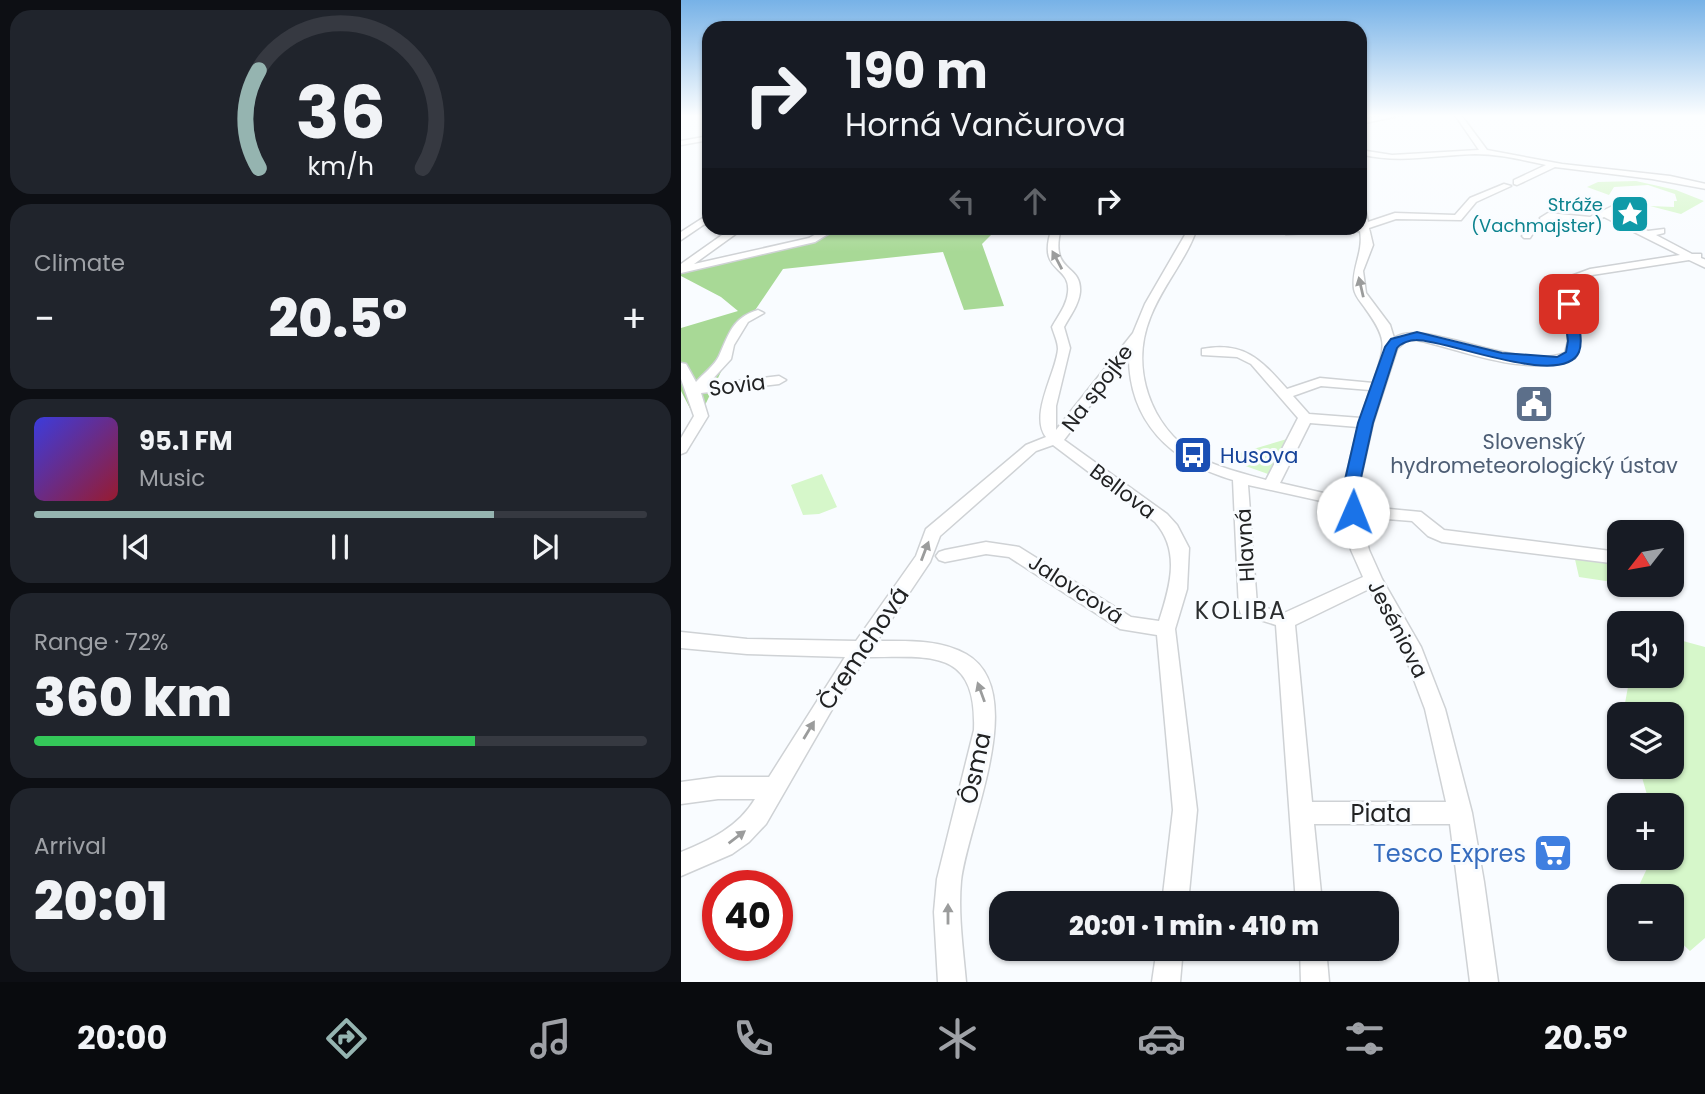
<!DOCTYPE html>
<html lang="en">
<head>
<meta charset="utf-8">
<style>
	body { margin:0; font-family:Poppins,sans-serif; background:#20242c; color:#f1f3f6; height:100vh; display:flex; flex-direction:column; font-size:26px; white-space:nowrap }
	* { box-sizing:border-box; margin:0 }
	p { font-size:23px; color:#9ea1a6 }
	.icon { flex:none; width:38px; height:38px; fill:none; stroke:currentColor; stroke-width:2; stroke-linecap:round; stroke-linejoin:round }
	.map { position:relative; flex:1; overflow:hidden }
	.drawer { display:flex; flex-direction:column; gap:10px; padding:10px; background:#0d0f14; width:681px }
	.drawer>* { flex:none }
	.guide { position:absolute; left:21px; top:21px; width:665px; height:214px; border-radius:21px; box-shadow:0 2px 5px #0004; background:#171b24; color:#f1f3f6; overflow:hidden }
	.needle { width:46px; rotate:239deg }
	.tools { position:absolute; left:926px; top:520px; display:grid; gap:14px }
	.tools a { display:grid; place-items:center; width:77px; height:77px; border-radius:14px; background:#171b24; box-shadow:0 2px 5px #0004; font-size:35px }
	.speed { position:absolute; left:21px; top:870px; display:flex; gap:14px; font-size:35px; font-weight:700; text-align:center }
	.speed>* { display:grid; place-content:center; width:91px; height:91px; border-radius:50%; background:#171b24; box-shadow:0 2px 5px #0004; line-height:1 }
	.speed .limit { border:10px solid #d22; background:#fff; color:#111 }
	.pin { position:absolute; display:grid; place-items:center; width:60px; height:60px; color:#fff; margin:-30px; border-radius:14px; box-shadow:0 4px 10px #0006 }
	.me { position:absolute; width:77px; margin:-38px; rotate:1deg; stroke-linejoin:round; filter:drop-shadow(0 0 5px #0008) }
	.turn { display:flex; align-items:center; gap:24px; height:147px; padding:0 28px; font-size:32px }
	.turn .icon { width:91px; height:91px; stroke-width:2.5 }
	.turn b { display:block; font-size:49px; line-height:60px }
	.lanes { display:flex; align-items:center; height:66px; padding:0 28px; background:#0003; justify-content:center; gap:35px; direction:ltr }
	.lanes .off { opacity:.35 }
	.big { font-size:52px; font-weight:800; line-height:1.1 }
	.drawer .widget { flex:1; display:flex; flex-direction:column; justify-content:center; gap:10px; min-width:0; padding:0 24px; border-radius:21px; background:#20242c }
	.drawer .dial { align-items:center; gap:0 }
	.dial svg { height:182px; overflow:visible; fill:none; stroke:#363941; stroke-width:7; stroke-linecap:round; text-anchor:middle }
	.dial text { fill:#f1f3f6; stroke:none }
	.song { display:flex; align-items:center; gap:21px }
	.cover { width:84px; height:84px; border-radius:10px; background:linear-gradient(135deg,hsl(240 70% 55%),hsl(350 70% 35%)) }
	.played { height:7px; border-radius:4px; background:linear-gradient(90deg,#95b4b0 75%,#363941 75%) }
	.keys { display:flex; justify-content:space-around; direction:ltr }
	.heat { display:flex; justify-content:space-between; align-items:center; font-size:38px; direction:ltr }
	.charge { height:10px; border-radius:5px; background:linear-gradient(90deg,#34c759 72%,#363941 0) }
	.trip { position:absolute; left:308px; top:891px; width:410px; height:70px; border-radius:21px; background:#171b24; box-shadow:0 2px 5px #0004; font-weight:800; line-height:70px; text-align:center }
	.tab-bar { display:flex; height:112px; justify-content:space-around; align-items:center; background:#090b0e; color:#9ea1a6 }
	.tab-bar .icon { width:49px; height:49px }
	.tab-bar .active { color:#95b4b0 }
	.tab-bar b { font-size:32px; color:#f1f3f6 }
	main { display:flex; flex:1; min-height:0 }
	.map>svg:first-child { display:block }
	.green { fill:#d6f7ca }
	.forest { fill:#a8d996 }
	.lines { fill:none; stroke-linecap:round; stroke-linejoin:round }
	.minor-casing { stroke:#cfd2d5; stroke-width:3 }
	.minor { fill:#fff; fill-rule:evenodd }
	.oneway { fill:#9b9c9c }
	.route { fill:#1a73e8; stroke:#114b97; stroke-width:2 }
	.labels { text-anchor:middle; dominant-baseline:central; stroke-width:6; stroke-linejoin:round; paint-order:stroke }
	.far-culture-label { font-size:18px; fill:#0d838f; stroke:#f9fcff; text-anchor:end }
	.street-label { font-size:21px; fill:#212223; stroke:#f9fcff }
	.service-label { font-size:21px; fill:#4e5e75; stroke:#f9fcff }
	.transit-label { font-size:21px; fill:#164399; stroke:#f9fcff; text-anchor:start }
	.quarter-label { font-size:24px; letter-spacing:2px; fill:#2c2e30; stroke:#f9fcff }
	.near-street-label { font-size:24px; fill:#212223; stroke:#f9fcff }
	.near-shop-label { font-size:24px; fill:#366cbe; stroke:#f9fcff; text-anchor:end }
</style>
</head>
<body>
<main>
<section class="drawer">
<div class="widget dial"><svg viewBox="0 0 100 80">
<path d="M14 69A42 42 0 1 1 86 69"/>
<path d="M14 69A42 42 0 0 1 14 26" stroke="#95b4b0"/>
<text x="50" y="56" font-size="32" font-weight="700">36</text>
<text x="50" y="72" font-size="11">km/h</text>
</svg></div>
<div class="widget"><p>Climate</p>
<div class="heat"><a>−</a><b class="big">20.5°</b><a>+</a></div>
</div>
<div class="widget">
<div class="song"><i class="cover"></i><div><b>95.1 FM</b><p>Music</p></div></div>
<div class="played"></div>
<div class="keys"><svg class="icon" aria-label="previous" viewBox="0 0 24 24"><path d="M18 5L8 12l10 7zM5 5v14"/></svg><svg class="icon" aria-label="pause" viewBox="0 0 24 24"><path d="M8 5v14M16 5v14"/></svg><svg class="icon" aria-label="next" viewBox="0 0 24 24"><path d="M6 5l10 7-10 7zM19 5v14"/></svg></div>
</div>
<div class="widget"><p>Range · 72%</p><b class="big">360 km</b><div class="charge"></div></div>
<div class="widget"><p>Arrival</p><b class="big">20:01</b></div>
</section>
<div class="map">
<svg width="1025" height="982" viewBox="0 0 1025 982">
	<rect width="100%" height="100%" fill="#f9fcff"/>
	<path class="green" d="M955 181 995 190 1023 201 1000 214 969 206 993 207V201H996L994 194 967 185 933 187 928 195 906 187 917 182Z
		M606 439 587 474 542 458Z
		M141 474 156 507 138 514 122 515 110 485Z
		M893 555 938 561V583L898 577Z
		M991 638 1024 647V938L1009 951 991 934 990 896H953L971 858H990V805H969L958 767 990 766V714H942L949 676H990Z"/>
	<path class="forest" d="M158 228H317L301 244 323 306 283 310 262 252 102 269 58 334 16 422 0 391V328L57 311 40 297 0 276V273L120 242 137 241Z"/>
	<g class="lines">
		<g class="minor-casing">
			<path id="minor" d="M708 115H722L679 124V120Z
				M774 115H780L806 150 881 164 989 176 1025 184V189L971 179 874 167 836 185 833 184V180L865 165C841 160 819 154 794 154 755 155 718 164 679 154V150L711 155 798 150Z
				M28 136V140L0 145V141Z
				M823 184 830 186 795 202 780 220 715 219 688 228 692 245 682 271 685 293 709 325 713 338C741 317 836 372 884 353L887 341 882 279 909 269 999 255 923 217 910 223 869 219 870 227 854 230 849 238H843L841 236 848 226 861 223 859 218 867 213 909 217 946 199H952V203L930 214 967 231 983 229V233L975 235 1011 254H1020V258L1025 260V268L1008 260 911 275 892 283 899 341 894 358C844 378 786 351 736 340H726L716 349 692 423 674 504 676 506 740 512 763 530 938 552V564L761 542 747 536 731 521 680 517 688 550 701 579 740 647 764 709 791 813 803 882 817 982H789L769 824H633L641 903H615L595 625 560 614 558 609 552 480C490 462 447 422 448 354L383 440 486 514 496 525 508 548 506 589 494 629 516 810 507 903H481L492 810 476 635 439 629 328 557 305 554 264 562 258 560 255 556 258 552 264 550 305 542 338 547 450 617 478 621C489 587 500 551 474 522L372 445 355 451 259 536 249 562 196 641C225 641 259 639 285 654 350 691 286 825 280 881 277 914 282 948 285 982H257L253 912 256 879 293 730C296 648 250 657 186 657L157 699 85 824 68 842 51 854 0 876V852C30 840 57 827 74 799H37L0 804V782L37 777H88L164 657 66 654 0 648V632L66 639 175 641 235 556 245 529 345 445 365 437C348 415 375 373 377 349 377 342 373 334 371 327 377 316 386 305 387 292 390 264 355 274 371 228H380C368 275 401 262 399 292 398 304 389 316 383 327L389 348 375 406V430L452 333 464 304 508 228H516C506 259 481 286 469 318 449 368 469 426 515 455 536 468 562 473 585 480L617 418 570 364 556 357 521 355V349C564 341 580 360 606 389L639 378 692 383C704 346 708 341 684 308 680 302 674 296 673 289 670 268 683 252 679 231L605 234 600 231 602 229 679 228V205L684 208 687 222 714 213 774 215 789 198ZM640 386 689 390 680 418 628 414 612 396ZM629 423 677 427 660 497 599 483ZM567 485 640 501 663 512 670 550 682 577 603 613 576 605ZM688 589 721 648 744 709 765 802H631L614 625Z
				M28 214V221L0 240V232Z
				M51 228H75L56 233 13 264 128 238 146 228H157L134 242 0 273V264Z
				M77 310 83 313 67 322 53 345 50 359 27 384 98 376 105 380 98 384 20 393 27 416 5 452 0 454V438L13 416 0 379V363L5 364 15 382C22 374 34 365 38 356 48 334 51 318 77 310Z
				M476 948H502L499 982H471Z
				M619 948H645L648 982H620Z"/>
		</g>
		<use href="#minor" class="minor"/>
	</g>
	<defs><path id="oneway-solid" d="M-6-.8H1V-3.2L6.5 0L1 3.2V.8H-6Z" transform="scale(1.75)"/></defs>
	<g class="oneway">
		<use href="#oneway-solid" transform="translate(376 260) rotate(-118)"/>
		<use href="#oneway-solid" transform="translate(680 287) rotate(-103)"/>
		<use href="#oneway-solid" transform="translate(244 551) rotate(-69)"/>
		<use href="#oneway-solid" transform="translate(300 692) rotate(-110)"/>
		<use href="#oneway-solid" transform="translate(128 730) rotate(-59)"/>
		<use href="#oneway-solid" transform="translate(56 837) rotate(-37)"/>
		<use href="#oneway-solid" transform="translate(267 914) rotate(-90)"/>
	</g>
	<linearGradient id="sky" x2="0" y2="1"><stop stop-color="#77b2e7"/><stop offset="0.46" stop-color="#fcfeff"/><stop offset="1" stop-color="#fcfeff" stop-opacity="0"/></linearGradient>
	<rect width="1025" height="252" fill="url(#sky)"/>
	<path class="route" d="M888 300 893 304C896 317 903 339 898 352 882 389 764 339 735 340 729 340 720 343 716 348L692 423 674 505 680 512 672 518 666 516 658 506 677 423 704 347 710 339 736 332 821 353 876 357 885 352 887 341 882 304Z"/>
	<defs>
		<g id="sight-square" transform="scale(2.0125)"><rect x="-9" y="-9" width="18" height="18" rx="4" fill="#0f9aa8" stroke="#f9fcff"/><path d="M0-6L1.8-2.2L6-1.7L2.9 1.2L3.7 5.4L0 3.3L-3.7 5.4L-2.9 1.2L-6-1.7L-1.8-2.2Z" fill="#fff"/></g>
		<g id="civic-square" transform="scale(2.0125)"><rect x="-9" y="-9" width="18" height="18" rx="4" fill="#5c6f8a" stroke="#f9fcff"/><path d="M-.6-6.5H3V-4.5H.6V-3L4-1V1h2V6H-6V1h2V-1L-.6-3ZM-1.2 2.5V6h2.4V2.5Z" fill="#fff"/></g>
		<g id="bus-square" transform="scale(2.0125)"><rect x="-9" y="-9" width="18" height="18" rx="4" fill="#1a4fb4" stroke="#f9fcff"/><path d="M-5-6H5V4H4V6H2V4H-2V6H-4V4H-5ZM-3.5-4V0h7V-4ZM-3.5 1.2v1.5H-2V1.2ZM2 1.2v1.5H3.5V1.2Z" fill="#fff"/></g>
		<g id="supermarket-square" transform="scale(2.0125)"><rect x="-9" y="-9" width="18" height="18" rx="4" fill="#3f7fe0" stroke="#f9fcff"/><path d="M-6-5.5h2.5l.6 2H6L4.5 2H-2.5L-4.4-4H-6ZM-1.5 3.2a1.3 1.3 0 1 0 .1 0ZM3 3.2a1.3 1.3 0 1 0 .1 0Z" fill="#fff"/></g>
	</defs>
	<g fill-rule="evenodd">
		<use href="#sight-square" x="949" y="214"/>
		<use href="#civic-square" x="853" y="404"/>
		<use href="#bus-square" x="512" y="455"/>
		<use href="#supermarket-square" x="872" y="853"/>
	</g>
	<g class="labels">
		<g class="far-culture-label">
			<text x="922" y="204">Stráže<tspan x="922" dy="21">(Vachmajster)</tspan></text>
		</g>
		<g class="street-label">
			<text transform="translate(56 385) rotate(-7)">Sovia</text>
			<text transform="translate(416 388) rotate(-53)">Na spojke</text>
			<text transform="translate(442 491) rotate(37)">Bellova</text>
			<text transform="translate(564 545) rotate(-93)">Hlavná</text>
			<text transform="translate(395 589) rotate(33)">Jalovcová</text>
			<text transform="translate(717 629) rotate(63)">Jeséniova</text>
		</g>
		<g class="service-label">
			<text x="853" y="441">Slovenský<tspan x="853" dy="24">hydrometeorologický ústav</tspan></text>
		</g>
		<g class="transit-label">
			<text x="539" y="455">Husova</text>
		</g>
		<g class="quarter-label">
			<text x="560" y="610">KOLIBA</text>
		</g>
		<g class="near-street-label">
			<text transform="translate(182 648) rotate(-56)">Čremchová</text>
			<text transform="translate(294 768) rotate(-78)">Ôsma</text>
			<text x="700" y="813">Piata</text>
		</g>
		<g class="near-shop-label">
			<text x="845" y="853">Tesco Expres</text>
		</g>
	</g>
</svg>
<div class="tools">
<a><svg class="needle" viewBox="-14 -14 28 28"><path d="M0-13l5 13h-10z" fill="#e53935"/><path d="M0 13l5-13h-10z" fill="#9ea1a6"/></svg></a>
<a><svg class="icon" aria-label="sound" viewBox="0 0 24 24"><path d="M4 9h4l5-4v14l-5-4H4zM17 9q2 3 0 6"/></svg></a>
<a><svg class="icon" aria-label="layers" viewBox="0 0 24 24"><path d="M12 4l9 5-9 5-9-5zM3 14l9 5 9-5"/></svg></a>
<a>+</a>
<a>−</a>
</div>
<div class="speed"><div class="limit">40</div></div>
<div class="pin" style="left:888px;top:304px;background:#d93025"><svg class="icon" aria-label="arrive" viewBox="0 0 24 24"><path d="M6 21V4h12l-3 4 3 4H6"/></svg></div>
<svg class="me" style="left:672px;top:512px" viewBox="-20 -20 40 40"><circle r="19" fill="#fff"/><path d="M0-13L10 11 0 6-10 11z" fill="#1a73e8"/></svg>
<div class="trip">20:01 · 1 min · 410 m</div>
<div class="guide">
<div class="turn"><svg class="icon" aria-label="right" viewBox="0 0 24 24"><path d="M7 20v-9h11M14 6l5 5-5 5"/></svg><div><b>190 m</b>Horná Vančurova</div></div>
<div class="lanes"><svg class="icon off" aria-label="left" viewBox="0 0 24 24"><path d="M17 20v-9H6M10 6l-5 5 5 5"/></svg><svg class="icon off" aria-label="ahead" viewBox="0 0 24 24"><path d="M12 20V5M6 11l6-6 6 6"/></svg><svg class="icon" aria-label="right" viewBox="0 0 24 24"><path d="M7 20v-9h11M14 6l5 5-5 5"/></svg></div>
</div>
</div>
</main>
<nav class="tab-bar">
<b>20:00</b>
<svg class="icon active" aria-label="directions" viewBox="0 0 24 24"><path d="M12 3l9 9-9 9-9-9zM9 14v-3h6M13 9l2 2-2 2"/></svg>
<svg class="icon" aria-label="music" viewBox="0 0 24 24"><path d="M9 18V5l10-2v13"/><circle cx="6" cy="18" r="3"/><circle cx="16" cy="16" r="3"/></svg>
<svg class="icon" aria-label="phone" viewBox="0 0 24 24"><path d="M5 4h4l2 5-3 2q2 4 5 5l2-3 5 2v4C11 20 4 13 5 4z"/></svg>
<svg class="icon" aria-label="climate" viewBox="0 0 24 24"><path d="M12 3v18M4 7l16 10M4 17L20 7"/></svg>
<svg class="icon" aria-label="car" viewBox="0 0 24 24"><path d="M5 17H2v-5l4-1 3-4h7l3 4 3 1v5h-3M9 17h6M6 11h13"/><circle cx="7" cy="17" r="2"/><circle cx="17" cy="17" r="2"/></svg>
<svg class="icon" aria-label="filters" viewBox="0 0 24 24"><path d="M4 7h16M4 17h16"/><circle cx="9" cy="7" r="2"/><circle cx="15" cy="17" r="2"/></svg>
<b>20.5°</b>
</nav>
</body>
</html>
